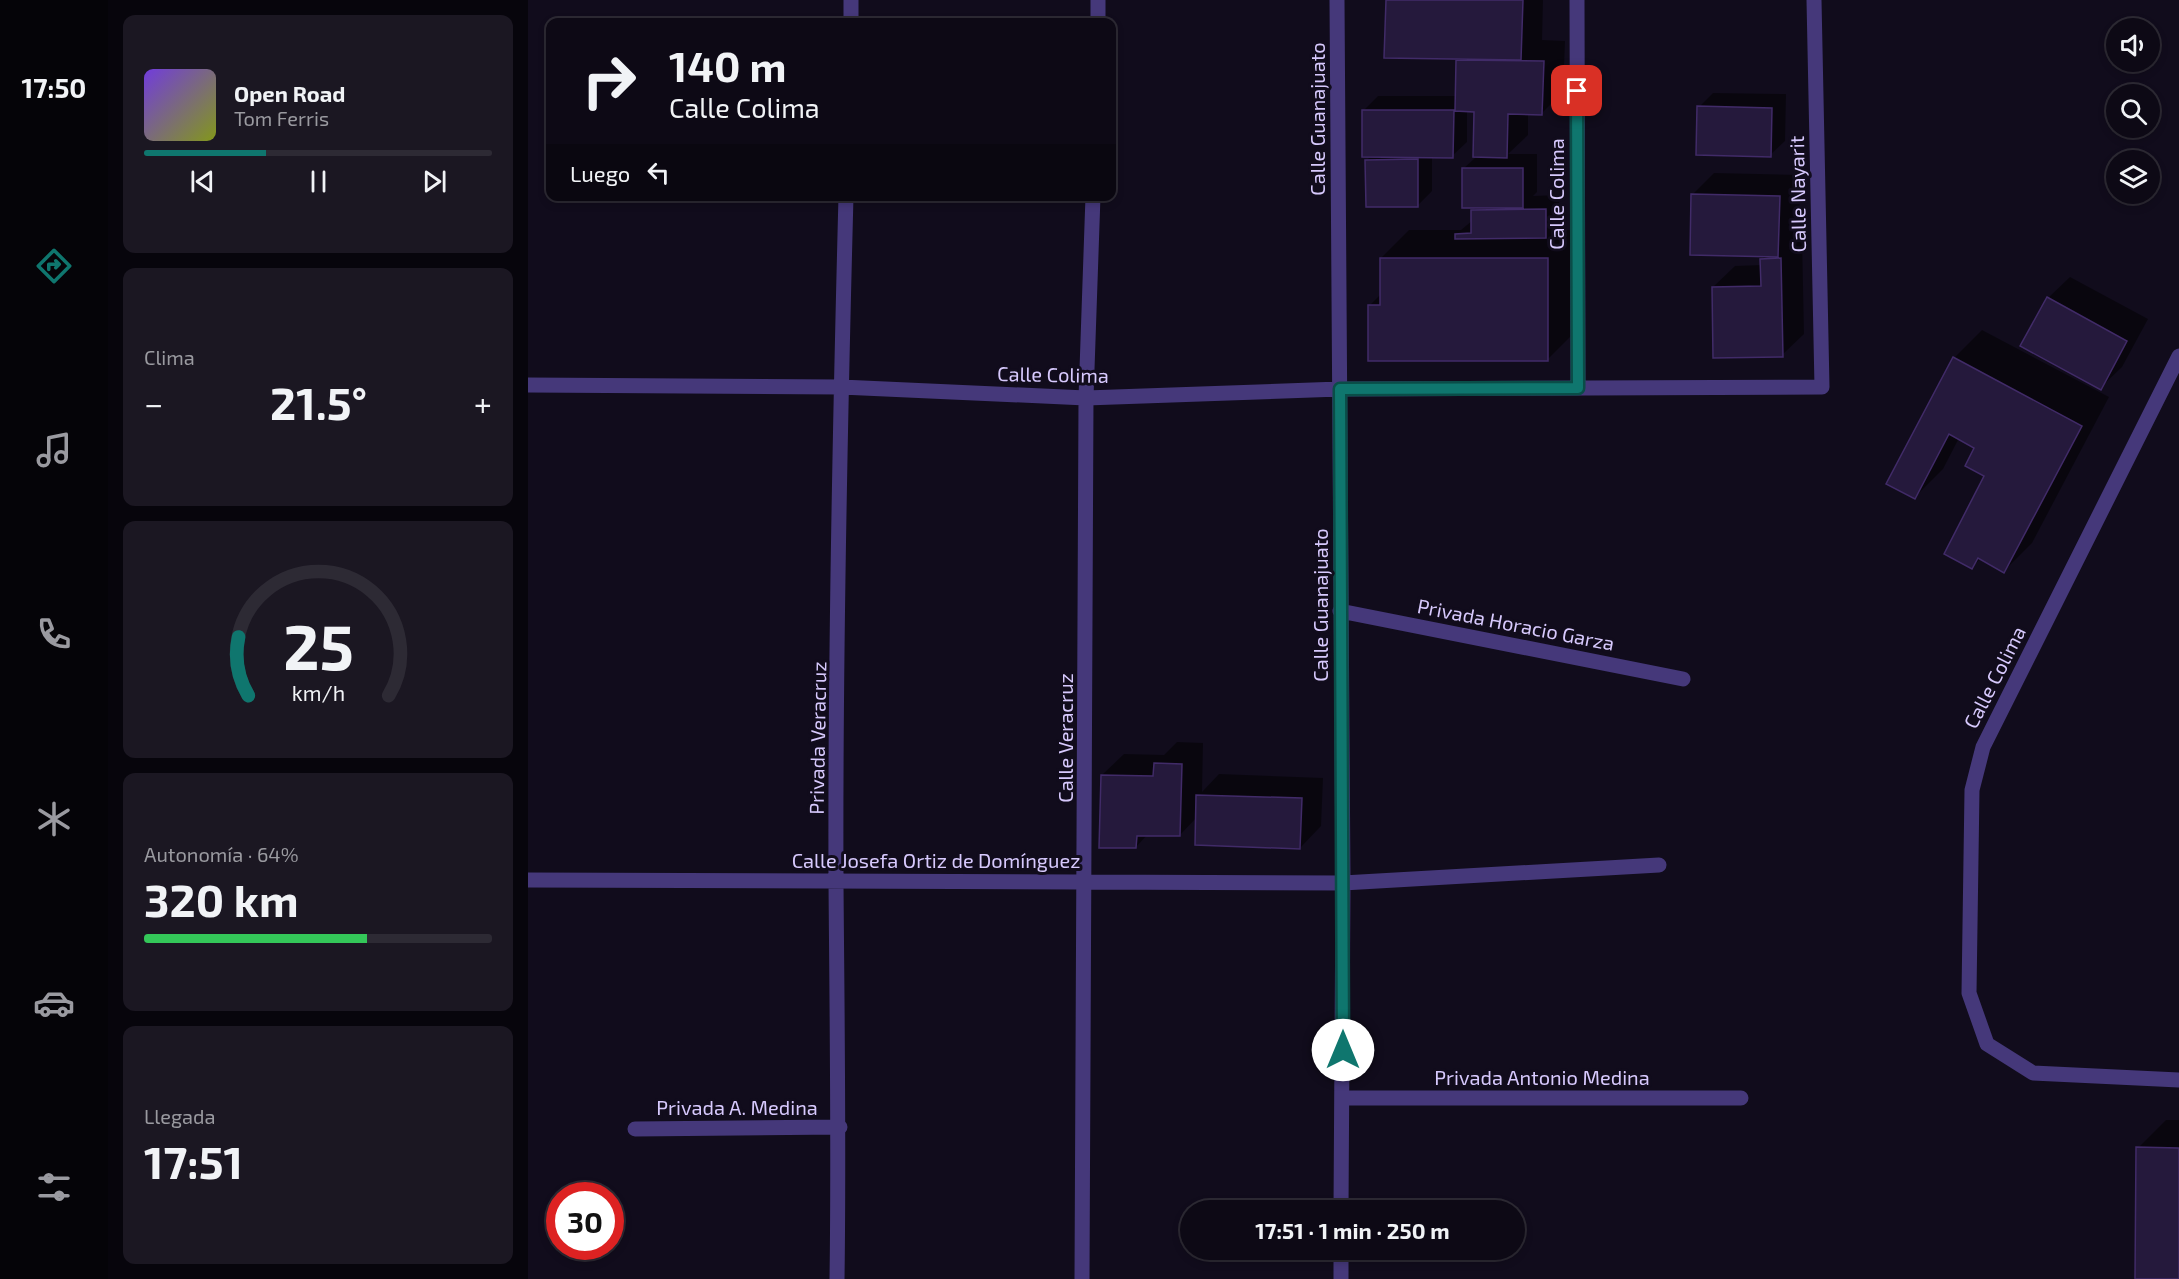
<!DOCTYPE html>
<html lang="es">
<head>
<meta charset="utf-8">
<style>
	body { margin:0; font-family:"Exo 2",sans-serif; background:#1b1722; color:#f1f3f6; height:100vh; display:flex; flex-direction:column; font-size:22px; white-space:nowrap }
	* { box-sizing:border-box; margin:0 }
	p { font-size:20px; color:#9a9aa0 }
	.icon { flex:none; width:33px; height:33px; fill:none; stroke:currentColor; stroke-width:2; stroke-linecap:round; stroke-linejoin:round }
	.map { position:relative; flex:1; overflow:hidden }
	.side { display:flex; flex-direction:column; gap:15px; padding:15px; background:#07050c; width:420px }
	.side>* { flex:none }
	.banner { position:absolute; left:18px; top:18px; width:570px; height:183px; border-radius:12px; box-shadow:0 3px 9px #0003,0 0 0 2px #2d2a34; background:#0d0915; color:#f1f3f6; overflow:hidden }
	.buttons { position:absolute; left:1578px; top:18px; display:grid; gap:12px }
	.buttons a { display:grid; place-items:center; width:54px; height:54px; border-radius:50%; background:#0d0915; box-shadow:0 3px 9px #0003,0 0 0 2px #2d2a34; font-size:30px }
	.speed { position:absolute; left:18px; top:1182px; display:flex; gap:12px; font-size:30px; font-weight:700; text-align:center }
	.speed>* { display:grid; place-content:center; width:78px; height:78px; border-radius:50%; background:#0d0915; box-shadow:0 3px 9px #0003,0 0 0 2px #2d2a34; line-height:1 }
	.speed .limit { border:9px solid #d22; background:#fff; color:#111 }
	.pin { position:absolute; display:grid; place-items:center; width:51px; height:51px; color:#fff; margin:-26px; border-radius:12px; box-shadow:0 3px 9px #0006 }
	.me { position:absolute; width:66px; margin:-33px; rotate:0deg; stroke-linejoin:round; filter:drop-shadow(0 0 4px #0008) }
	.turn { display:flex; align-items:center; gap:21px; height:126px; padding:0 24px; font-size:27px }
	.turn .icon { width:78px; height:78px; stroke-width:2.5 }
	.turn b { display:block; font-size:42px; line-height:51px }
	.then { display:flex; align-items:center; height:57px; padding:0 24px; background:#0003; gap:12px; font-size:22px }
	.big { font-size:45px; font-weight:700; line-height:1.1 }
	.side .card { flex:1; display:flex; flex-direction:column; justify-content:center; gap:9px; min-width:0; padding:0 21px; border-radius:12px; background:#1b1722 }
	.side .dial { align-items:center; gap:0 }
	.dial svg { height:156px; overflow:visible; fill:none; stroke:#2d2a34; stroke-width:7; stroke-linecap:round; text-anchor:middle }
	.dial text { fill:#f1f3f6; stroke:none }
	.song { display:flex; align-items:center; gap:18px }
	.cover { width:72px; height:72px; border-radius:9px; background:linear-gradient(135deg,hsl(260 70% 55%),hsl(70 70% 35%)) }
	.played { height:6px; border-radius:3px; background:linear-gradient(90deg,#0f766e 35%,#2d2a34 35%) }
	.keys { display:flex; justify-content:space-around; direction:ltr }
	.heat { display:flex; justify-content:space-between; align-items:center; font-size:33px; direction:ltr }
	.charge { height:9px; border-radius:4px; background:linear-gradient(90deg,#34c759 64%,#2d2a34 0) }
	.trip { position:absolute; left:652px; top:1200px; width:345px; height:60px; border-radius:30px; background:#0d0915; box-shadow:0 3px 9px #0003,0 0 0 2px #2d2a34; font-weight:700; line-height:60px; text-align:center }
	main { display:flex; flex:1; min-height:0 }
	.dock { display:flex; flex-direction:column; width:108px; justify-content:space-around; align-items:center; background:#050408; color:#9a9aa0 }
	.dock .icon { width:42px; height:42px }
	.dock .selected { color:#0f766e }
	.dock b { font-size:27px; color:#f1f3f6 }
	.map>svg:first-child { display:block }
	.shadow { fill:#0007 }
	.building { fill:#25193c; stroke:#412b68; stroke-width:1.5 }
	.lines { fill:none; stroke-linecap:round; stroke-linejoin:round }
	.street { stroke:#45387a; stroke-width:15 }
	.route-casing { stroke:#0a4d48; stroke-width:15 }
	.route { stroke:#0f766e; stroke-width:10 }
	.labels { text-anchor:middle; dominant-baseline:central; stroke-width:6; stroke-linejoin:round; paint-order:stroke }
	.street-label { font-size:20px; fill:#d7c9fd; stroke:#110c1c }
</style>
</head>
<body>
<main>
<nav class="dock">
<b>17:50</b>
<svg class="icon selected" aria-label="directions" viewBox="0 0 24 24"><path d="M12 3l9 9-9 9-9-9zM9 14v-3h6M13 9l2 2-2 2"/></svg>
<svg class="icon" aria-label="music" viewBox="0 0 24 24"><path d="M9 18V5l10-2v13"/><circle cx="6" cy="18" r="3"/><circle cx="16" cy="16" r="3"/></svg>
<svg class="icon" aria-label="phone" viewBox="0 0 24 24"><path d="M5 4h4l2 5-3 2q2 4 5 5l2-3 5 2v4C11 20 4 13 5 4z"/></svg>
<svg class="icon" aria-label="climate" viewBox="0 0 24 24"><path d="M12 3v18M4 7l16 10M4 17L20 7"/></svg>
<svg class="icon" aria-label="car" viewBox="0 0 24 24"><path d="M5 17H2v-5l4-1 3-4h7l3 4 3 1v5h-3M9 17h6M6 11h13"/><circle cx="7" cy="17" r="2"/><circle cx="17" cy="17" r="2"/></svg>
<svg class="icon" aria-label="filters" viewBox="0 0 24 24"><path d="M4 7h16M4 17h16"/><circle cx="9" cy="7" r="2"/><circle cx="15" cy="17" r="2"/></svg>
</nav>
<section class="side">
<div class="card">
<div class="song"><i class="cover"></i><div><b>Open Road</b><p>Tom Ferris</p></div></div>
<div class="played"></div>
<div class="keys"><svg class="icon" aria-label="previous" viewBox="0 0 24 24"><path d="M18 5L8 12l10 7zM5 5v14"/></svg><svg class="icon" aria-label="pause" viewBox="0 0 24 24"><path d="M8 5v14M16 5v14"/></svg><svg class="icon" aria-label="next" viewBox="0 0 24 24"><path d="M6 5l10 7-10 7zM19 5v14"/></svg></div>
</div>
<div class="card"><p>Clima</p>
<div class="heat"><a>−</a><b class="big">21.5°</b><a>+</a></div>
</div>
<div class="card dial"><svg viewBox="0 0 100 80">
<path d="M14 69A42 42 0 1 1 86 69"/>
<path d="M14 69A42 42 0 0 1 9 39" stroke="#0f766e"/>
<text x="50" y="56" font-size="32" font-weight="700">25</text>
<text x="50" y="72" font-size="11">km/h</text>
</svg></div>
<div class="card"><p>Autonomía · 64%</p><b class="big">320 km</b><div class="charge"></div></div>
<div class="card"><p>Llegada</p><b class="big">17:51</b></div>
</section>
<div class="map">
<svg width="1651" height="1279" viewBox="0 0 1651 1279">
	<rect width="100%" height="100%" fill="#110c1c"/>
	<path class="shadow" d="M859 0H1015L1014 40 1037 41 1035 92 1014 113H1000V135L980 154H1009V192L1005 196 1031 195V222L1024 230H1047V332L1019 360 841 306 853 294V258L881 230H933L945 220V210L949 206 936 168 947 158 948 110H939V142L924 156H904V191L890 205 839 160 843 156 836 110 850 96H929L930 58Z
		M1185 93 1258 94 1257 141 1242 155 1171 107Z
		M1186 173 1272 175 1271 234 1268 237H1274L1276 334 1254 355 1185 287 1207 266 1234 265V259L1237 255 1164 195Z
		M1542 277 1620 319 1594 367 1572 388 1520 298Z
		M1454 330 1581 397 1504 543 1476 571 1453 558 1444 567 1458 476 1449 447 1431 438 1415 469 1387 497 1426 358Z
		M649 742 675 743 674 792 691 774 795 778 793 826 772 848 669 817 652 835 620 834 608 847 574 775 596 754 636 755Z
		M1638 1120H1651V1279H1608L1610 1148Z"/>
	<path class="building" d="M858 0H995L993 60 856 58Z
		M928 60 1016 61 1014 115 980 114 979 158 945 157 946 112 927 111Z
		M1169 106 1244 108 1243 157 1168 155Z
		M834 110H926L925 158 834 157Z
		M890 159V207H838L837 160Z
		M934 168H995V208H934Z
		M1163 194 1252 196 1250 257 1162 255Z
		M1018 209V238L927 239V234L943 233V210Z
		M852 258H1020V361H840V305H852Z
		M1253 258 1255 357 1185 358 1184 287 1233 286 1232 259Z
		M1519 297 1599 341 1573 390 1492 346Z
		M1425 357 1554 426 1476 573 1450 558 1444 569 1416 554 1456 476 1437 466 1446 448 1421 434 1387 499 1358 484Z
		M626 763 654 764 652 836H609L608 848H571L573 775 625 776Z
		M668 795 774 798 772 849 667 845Z
		M1608 1147 1651 1148V1279H1607Z"/>
	<g class="lines">
		<path class="street" d="M809 0 815 883 813 1210
			M1049 0 1050 388
			M323 22V0
			M570 22V0
			M1651 356 1455 747 1444 790 1441 993 1459 1044 1505 1073 1651 1080
			M0 385 313 387 558 398 812 389 1294 387 1286 0
			M812 611 1155 679
			M0 880 815 883 1131 865
			M815 1098H1213
			M107 1129 312 1127
			M309 1279C311 1147 309 1014 308 882 307 653 312 425 318 196
			M554 1279 558 398 565 196
			M813 1279V1250"/>
	</g>
	<g class="lines">
		<g class="route-casing">
			<path id="route" d="M815 1050 812 389 1050 388 1049 91"/>
		</g>
		<use href="#route" class="route"/>
	</g>
	<g class="labels">
		<g class="street-label">
			<text transform="translate(789 119) rotate(-90)">Calle Guanajuato</text>
			<text transform="translate(1028 194) rotate(-90)">Calle Colima</text>
			<text transform="translate(1269 194) rotate(-91)">Calle Nayarit</text>
			<text transform="translate(525 374) rotate(1)">Calle Colima</text>
			<text transform="translate(792 605) rotate(-90)">Calle Guanajuato</text>
			<text transform="translate(988 624) rotate(11)">Privada Horacio Garza</text>
			<text transform="translate(1466 677) rotate(-63)">Calle Colima</text>
			<text transform="translate(289 738) rotate(-89)">Privada Veracruz</text>
			<text transform="translate(537 738) rotate(-90)">Calle Veracruz</text>
			<text x="408" y="860">Calle Josefa Ortiz de Domínguez</text>
			<text x="1014" y="1077">Privada Antonio Medina</text>
			<text x="209" y="1107">Privada A. Medina</text>
		</g>
	</g>
</svg>
<div class="buttons">
<a><svg class="icon" aria-label="sound" viewBox="0 0 24 24"><path d="M4 9h4l5-4v14l-5-4H4zM17 9q2 3 0 6"/></svg></a>
<a><svg class="icon" aria-label="search" viewBox="0 0 24 24"><circle cx="10" cy="10" r="6"/><path d="M15 15l6 6"/></svg></a>
<a><svg class="icon" aria-label="layers" viewBox="0 0 24 24"><path d="M12 4l9 5-9 5-9-5zM3 14l9 5 9-5"/></svg></a>
</div>
<div class="speed"><div class="limit">30</div></div>
<div class="pin" style="left:1049px;top:91px;background:#d93025"><svg class="icon" aria-label="arrive" viewBox="0 0 24 24"><path d="M6 21V4h12l-3 4 3 4H6"/></svg></div>
<svg class="me" style="left:815px;top:1050px" viewBox="-20 -20 40 40"><circle r="19" fill="#fff"/><path d="M0-13L10 11 0 6-10 11z" fill="#0f766e"/></svg>
<div class="trip">17:51 · 1 min · 250 m</div>
<div class="banner">
<div class="turn"><svg class="icon" aria-label="right" viewBox="0 0 24 24"><path d="M7 20v-9h11M14 6l5 5-5 5"/></svg><div><b>140 m</b>Calle Colima</div></div>
<div class="then">Luego<svg class="icon" aria-label="left" viewBox="0 0 24 24"><path d="M17 20v-9H6M10 6l-5 5 5 5"/></svg></div>
</div>
</div>
</main>
</body>
</html>
